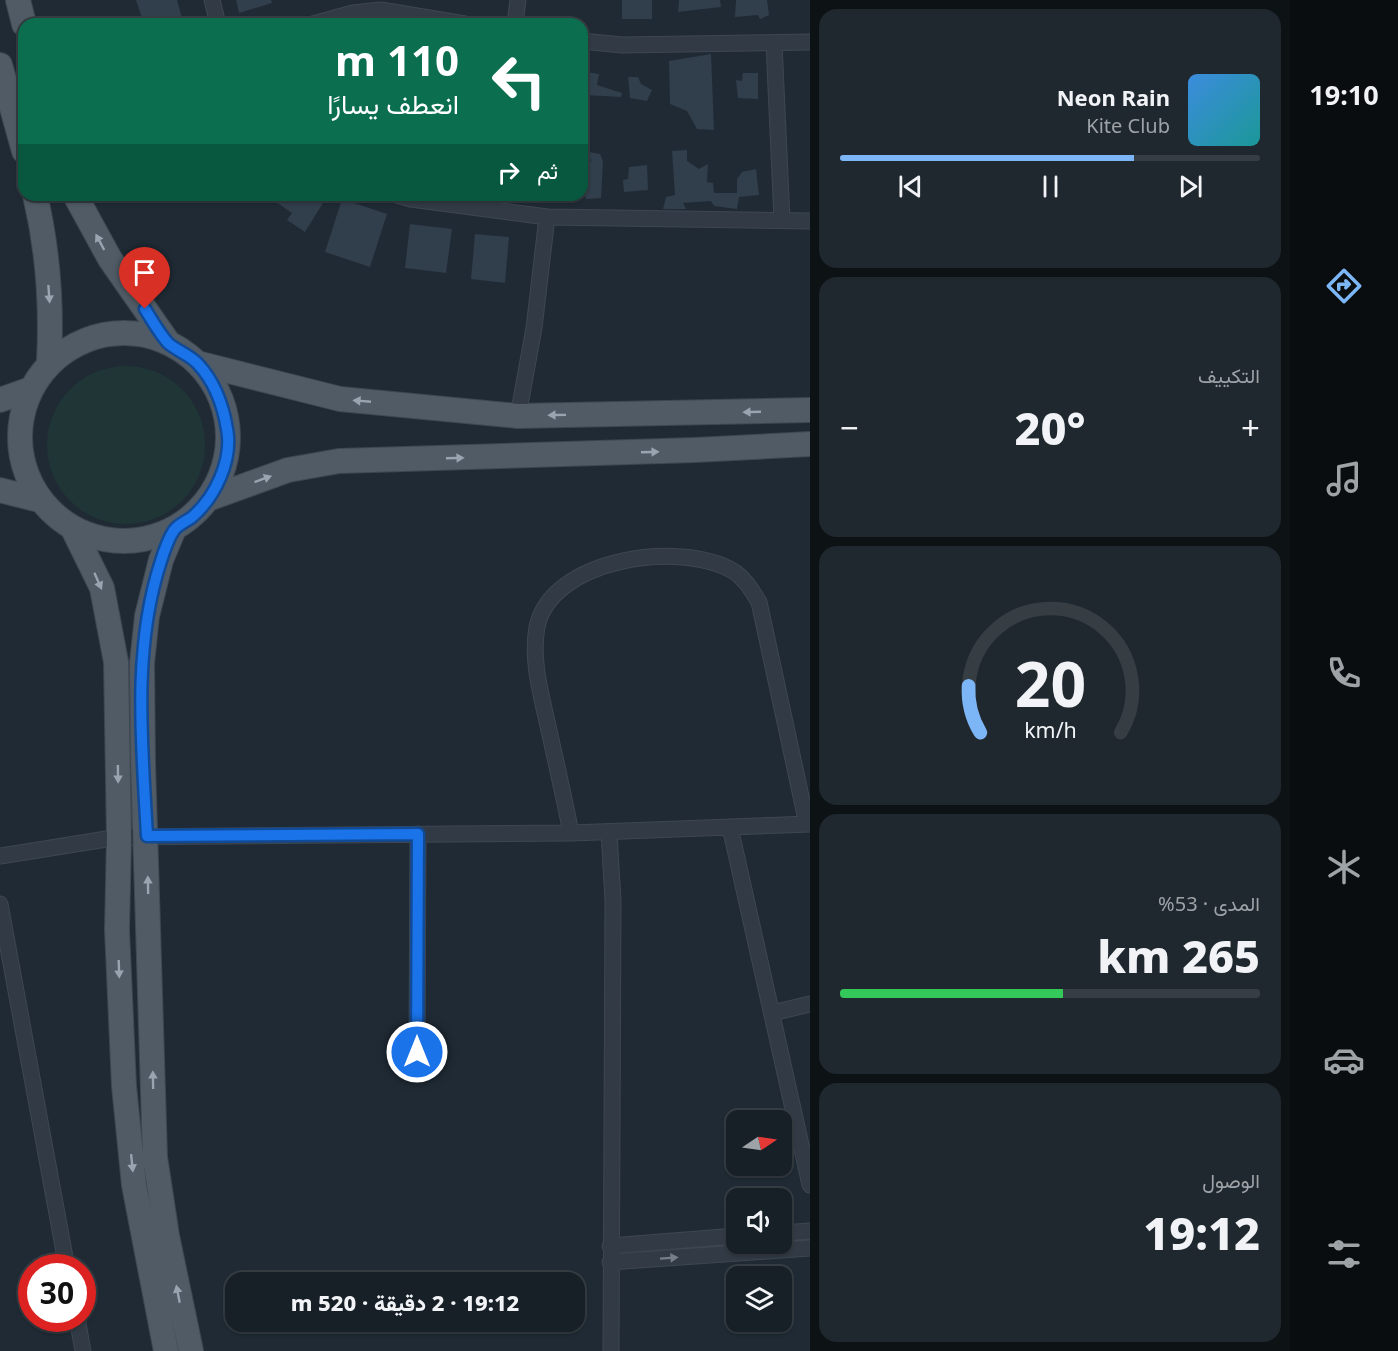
<!DOCTYPE html>
<html lang="ar">
<head>
<meta charset="utf-8">
<style>
	body { margin:0; font-family:"Noto Sans",Vazirmatn,sans-serif; background:#20282f; color:#f1f3f6; direction:rtl; height:100vh; display:flex; flex-direction:column; font-size:22px; white-space:nowrap }
	* { box-sizing:border-box; margin:0 }
	p { font-size:20px; color:#9ea3a7 }
	.icon { flex:none; width:33px; height:33px; fill:none; stroke:currentColor; stroke-width:2; stroke-linecap:round; stroke-linejoin:round }
	.map { position:relative; flex:1; overflow:hidden; direction:ltr }
	.drawer { display:flex; flex-direction:column; gap:9px; padding:9px; background:#0d1215; width:480px }
	.drawer>* { flex:none }
	.banner { position:absolute; left:18px; top:18px; width:570px; height:183px; border-radius:18px; box-shadow:0 2px 4px #0004,0 0 0 2px #363e44; direction:rtl; background:#0b6e4f; color:#fff; overflow:hidden }
	.needle { width:39px; rotate:77deg }
	.buttons { position:absolute; left:726px; top:1110px; display:grid; gap:12px }
	.buttons a { display:grid; place-items:center; width:66px; height:66px; border-radius:12px; background:#172027; box-shadow:0 2px 4px #0004,0 0 0 2px #363e44; font-size:30px }
	.speed { position:absolute; left:18px; top:1254px; display:flex; gap:12px; font-size:30px; font-weight:700; text-align:center }
	.speed>* { display:grid; place-content:center; width:78px; height:78px; border-radius:50%; background:#172027; box-shadow:0 2px 4px #0004,0 0 0 2px #363e44; line-height:1 }
	.speed .limit { border:9px solid #d22; background:#fff; color:#111 }
	.pin { position:absolute; display:grid; place-items:center; width:51px; height:51px; color:#fff; margin:-62px -26px; border-radius:50% 50% 50% 0; rotate:-45deg; box-shadow:0 0 6px #0007 }
	.pin .icon { rotate:45deg }
	.me { position:absolute; width:66px; margin:-33px; rotate:0deg; stroke-linejoin:round; filter:drop-shadow(0 0 4px #0008) }
	.turn { display:flex; align-items:center; gap:21px; height:126px; padding:0 30px; font-size:27px }
	.turn .icon { width:78px; height:78px; stroke-width:2.5 }
	.turn b { display:block; font-size:42px; line-height:51px }
	.then { display:flex; align-items:center; height:57px; padding:0 30px; background:#0003; gap:12px; font-size:22px }
	.big { font-size:45px; font-weight:800; line-height:1.1 }
	.drawer .widget { flex:1; display:flex; flex-direction:column; justify-content:center; gap:9px; min-width:0; padding:0 21px; border-radius:18px; background:#20282f }
	.drawer .dial { align-items:center; gap:0 }
	.dial svg { height:156px; overflow:visible; fill:none; stroke:#363e44; stroke-width:7; stroke-linecap:round; text-anchor:middle }
	.dial text { fill:#f1f3f6; stroke:none }
	.song { display:flex; align-items:center; gap:18px }
	.cover { width:72px; height:72px; border-radius:9px; background:linear-gradient(135deg,hsl(210 70% 55%),hsl(180 70% 35%)) }
	.played { height:6px; border-radius:3px; background:linear-gradient(90deg,#7db6f6 70%,#363e44 70%) }
	.keys { display:flex; justify-content:space-around; direction:ltr }
	.heat { display:flex; justify-content:space-between; align-items:center; font-size:33px; direction:ltr }
	.charge { height:9px; border-radius:4px; background:linear-gradient(90deg,#34c759 53%,#363e44 0) }
	.trip { position:absolute; left:225px; top:1272px; width:360px; height:60px; border-radius:18px; background:#172027; box-shadow:0 2px 4px #0004,0 0 0 2px #363e44; font-weight:800; line-height:60px; text-align:center; direction:rtl }
	main { display:flex; flex:1; min-height:0 }
	.dock { display:flex; flex-direction:column; width:108px; justify-content:space-around; align-items:center; background:#090d10; color:#9ea3a7 }
	.dock .icon { width:42px; height:42px }
	.dock .on { color:#7db6f6 }
	.dock b { font-size:27px; color:#f1f3f6 }
	.map>svg:first-child { display:block }
	.green { fill:#203535 }
	.building { fill:#313e4b }
	.lines { fill:none; stroke-linecap:round; stroke-linejoin:round }
	.minor-casing { stroke:#3e4751; stroke-width:17 }
	.primary-casing { stroke:#3e4751; stroke-width:26 }
	.minor { stroke:#323b45; stroke-width:15 }
	.primary { stroke:#505b65; stroke-width:24 }
	.oneway { fill:#99a4b0 }
	.oneway2 { fill:#757f8a }
	.route-casing { stroke:#114b97; stroke-width:15 }
	.route { stroke:#1a73e8; stroke-width:10 }
</style>
</head>
<body>
<main>
<nav class="dock">
<b>19:10</b>
<svg class="icon on" aria-label="directions" viewBox="0 0 24 24"><path d="M12 3l9 9-9 9-9-9zM9 14v-3h6M13 9l2 2-2 2"/></svg>
<svg class="icon" aria-label="music" viewBox="0 0 24 24"><path d="M9 18V5l10-2v13"/><circle cx="6" cy="18" r="3"/><circle cx="16" cy="16" r="3"/></svg>
<svg class="icon" aria-label="phone" viewBox="0 0 24 24"><path d="M5 4h4l2 5-3 2q2 4 5 5l2-3 5 2v4C11 20 4 13 5 4z"/></svg>
<svg class="icon" aria-label="climate" viewBox="0 0 24 24"><path d="M12 3v18M4 7l16 10M4 17L20 7"/></svg>
<svg class="icon" aria-label="car" viewBox="0 0 24 24"><path d="M5 17H2v-5l4-1 3-4h7l3 4 3 1v5h-3M9 17h6M6 11h13"/><circle cx="7" cy="17" r="2"/><circle cx="17" cy="17" r="2"/></svg>
<svg class="icon" aria-label="filters" viewBox="0 0 24 24"><path d="M4 7h16M4 17h16"/><circle cx="9" cy="7" r="2"/><circle cx="15" cy="17" r="2"/></svg>
</nav>
<section class="drawer">
<div class="widget">
<div class="song"><i class="cover"></i><div><b>Neon Rain</b><p>Kite Club</p></div></div>
<div class="played"></div>
<div class="keys"><svg class="icon" aria-label="previous" viewBox="0 0 24 24"><path d="M18 5L8 12l10 7zM5 5v14"/></svg><svg class="icon" aria-label="pause" viewBox="0 0 24 24"><path d="M8 5v14M16 5v14"/></svg><svg class="icon" aria-label="next" viewBox="0 0 24 24"><path d="M6 5l10 7-10 7zM19 5v14"/></svg></div>
</div>
<div class="widget"><p>التكييف</p>
<div class="heat"><a>−</a><b class="big">20°</b><a>+</a></div>
</div>
<div class="widget dial"><svg viewBox="0 0 100 80">
<path d="M14 69A42 42 0 1 1 86 69"/>
<path d="M14 69A42 42 0 0 1 8 45" stroke="#7db6f6"/>
<text x="50" y="56" font-size="32" font-weight="700">20</text>
<text x="50" y="72" font-size="11">km/h</text>
</svg></div>
<div class="widget"><p>المدى · 53%</p><b class="big">265 km</b><div class="charge"></div></div>
<div class="widget"><p>الوصول</p><b class="big">19:12</b></div>
</section>
<div class="map">
<svg width="810" height="1351" viewBox="0 0 810 1351">
	<rect width="100%" height="100%" fill="#1f2a34"/>
	<path class="green" d="M47 445a79 79 0 1 1 158 0a79 79 0 1 1-158 0Z"/>
	<path class="building" d="M136 0H177L182 18 163 24H144Z
		M236 0H271L272 3 239 13Z
		M622 0H652V19H622Z
		M679 0H720L721 7 678 12Z
		M736 0H767L769 15 760 19 758 15 735 17Z
		M711 54 714 130 697 129 687 111 670 104 669 61Z
		M586 72 599 74 597 85 622 93 621 97 584 95Z
		M743 73H758V99L738 98 736 80 742 81Z
		M628 77H638L641 84 652 90 647 101 630 98Z
		M687 150V161L699 169 708 164 707 182 713 183 714 193H737V179L742 172 756 169 759 195 739 197 737 209 714 206 711 201 683 203 686 209H663L666 197 675 195 672 151Z
		M589 152 600 154 603 161 601 198 586 199 582 187V160L591 162Z
		M647 165 648 190 624 192 623 180 628 179 629 167Z
		M281 195H328L305 232 287 220 292 213 276 202Z
		M342 199 387 214 370 267 325 252Z
		M410 224 452 229 446 273 405 268Z
		M475 234 509 237 505 283 471 279Z"/>
	<g class="lines">
		<g class="minor-casing">
			<path id="minor" d="M212 0 218 24
				M313 24 353 13 381 10 465 24
				M515 24 518 0
				M582 41 622 45 810 42
				M774 43 782 220
				M397 195 411 199 547 217 810 221
				M518 416 534 328 547 217
				M730 827 810 1185
				M609 832 613 901 611 1351
				M571 833C564 797 556 762 548 726 541 694 531 660 537 627 551 558 681 540 733 571 745 578 752 591 759 602L807 824
				M0 856 119 837 571 833 810 824
				M0 904 67 1268
				M772 1013 810 1004
				M417 1052 418 834
				M782 1233 810 1231
				M610 1246 736 1236
				M610 1262 810 1248
				M77 1318 83 1351"/>
		</g>
		<g class="primary-casing">
			<path id="primary" d="M18 0 24 24
				M0 65 24 151
				M35 195C48 250 52 305 49 361
				M75 195 110 259 168 342
				M20 437a104 104 0 1 1 208 0a104 104 0 1 1-208 0Z
				M197 363 340 399 518 416 810 410
				M0 400 31 389
				M0 490 39 500
				M208 499 288 470 339 461 695 450 810 444
				M73 529 102 588 116 662 119 837 117 930 124 1086 134 1185 166 1351
				M174 529 161 560 147 616 142 663 143 763 155 1157 167 1236 191 1351"/>
		</g>
		<use href="#minor" class="minor"/>
		<use href="#primary" class="primary"/>
	</g>
	<defs><path id="oneway-solid" d="M-6-.8H1V-3.2L6.5 0L1 3.2V.8H-6Z" transform="scale(1.5)"/></defs>
	<g class="oneway">
		<use href="#oneway-solid" transform="translate(100 242) rotate(-118)"/>
		<use href="#oneway-solid" transform="translate(49 294) rotate(86)"/>
		<use href="#oneway-solid" transform="translate(362 401) rotate(-175)"/>
		<use href="#oneway-solid" transform="translate(752 412) rotate(178)"/>
		<use href="#oneway-solid" transform="translate(557 415) rotate(179)"/>
		<use href="#oneway-solid" transform="translate(650 452) rotate(-2)"/>
		<use href="#oneway-solid" transform="translate(455 458) rotate(-2)"/>
		<use href="#oneway-solid" transform="translate(263 479) rotate(-20)"/>
		<use href="#oneway-solid" transform="translate(98 581) rotate(66)"/>
		<use href="#oneway-solid" transform="translate(118 774) rotate(89)"/>
		<use href="#oneway-solid" transform="translate(148 885) rotate(-91)"/>
		<use href="#oneway-solid" transform="translate(119 969) rotate(88)"/>
		<use href="#oneway-solid" transform="translate(153 1080) rotate(-91)"/>
		<use href="#oneway-solid" transform="translate(132 1163) rotate(84)"/>
		<use href="#oneway-solid" transform="translate(178 1294) rotate(-101)"/>
	</g>
	<use class="oneway2" href="#oneway-solid" transform="translate(669 1258) rotate(-4)"/>
	<g class="lines">
		<g class="route-casing">
			<path id="route" d="M145 309C152 320 159 333 168 343 177 351 190 355 198 364 215 382 223 405 227 429 233 460 215 498 191 518 186 521 180 524 176 528 169 535 164 552 161 561 132 649 142 745 147 836L418 834 417 1052"/>
		</g>
		<use href="#route" class="route"/>
	</g>
</svg>
<div class="buttons">
<a><svg class="needle" viewBox="-14 -14 28 28"><path d="M0-13l5 13h-10z" fill="#e53935"/><path d="M0 13l5-13h-10z" fill="#9ea3a7"/></svg></a>
<a><svg class="icon" aria-label="sound" viewBox="0 0 24 24"><path d="M4 9h4l5-4v14l-5-4H4zM17 9q2 3 0 6"/></svg></a>
<a><svg class="icon" aria-label="layers" viewBox="0 0 24 24"><path d="M12 4l9 5-9 5-9-5zM3 14l9 5 9-5"/></svg></a>
</div>
<div class="speed"><div class="limit">30</div></div>
<div class="pin" style="left:145px;top:309px;background:#d93025"><svg class="icon" aria-label="arrive" viewBox="0 0 24 24"><path d="M6 21V4h12l-3 4 3 4H6"/></svg></div>
<svg class="me" style="left:417px;top:1052px" viewBox="-20 -20 40 40"><circle r="17" fill="#1a73e8" stroke="#fff" stroke-width="3"/><path d="M0-11L8 9 0 5-8 9z" fill="#fff"/></svg>
<div class="trip">19:12 · 2 دقيقة · 520 m</div>
<div class="banner">
<div class="turn"><svg class="icon" aria-label="left" viewBox="0 0 24 24"><path d="M17 20v-9H6M10 6l-5 5 5 5"/></svg><div><b>110 m</b>انعطف يسارًا</div></div>
<div class="then">ثم<svg class="icon" aria-label="right" viewBox="0 0 24 24"><path d="M7 20v-9h11M14 6l5 5-5 5"/></svg></div>
</div>
</div>
</main>
</body>
</html>
